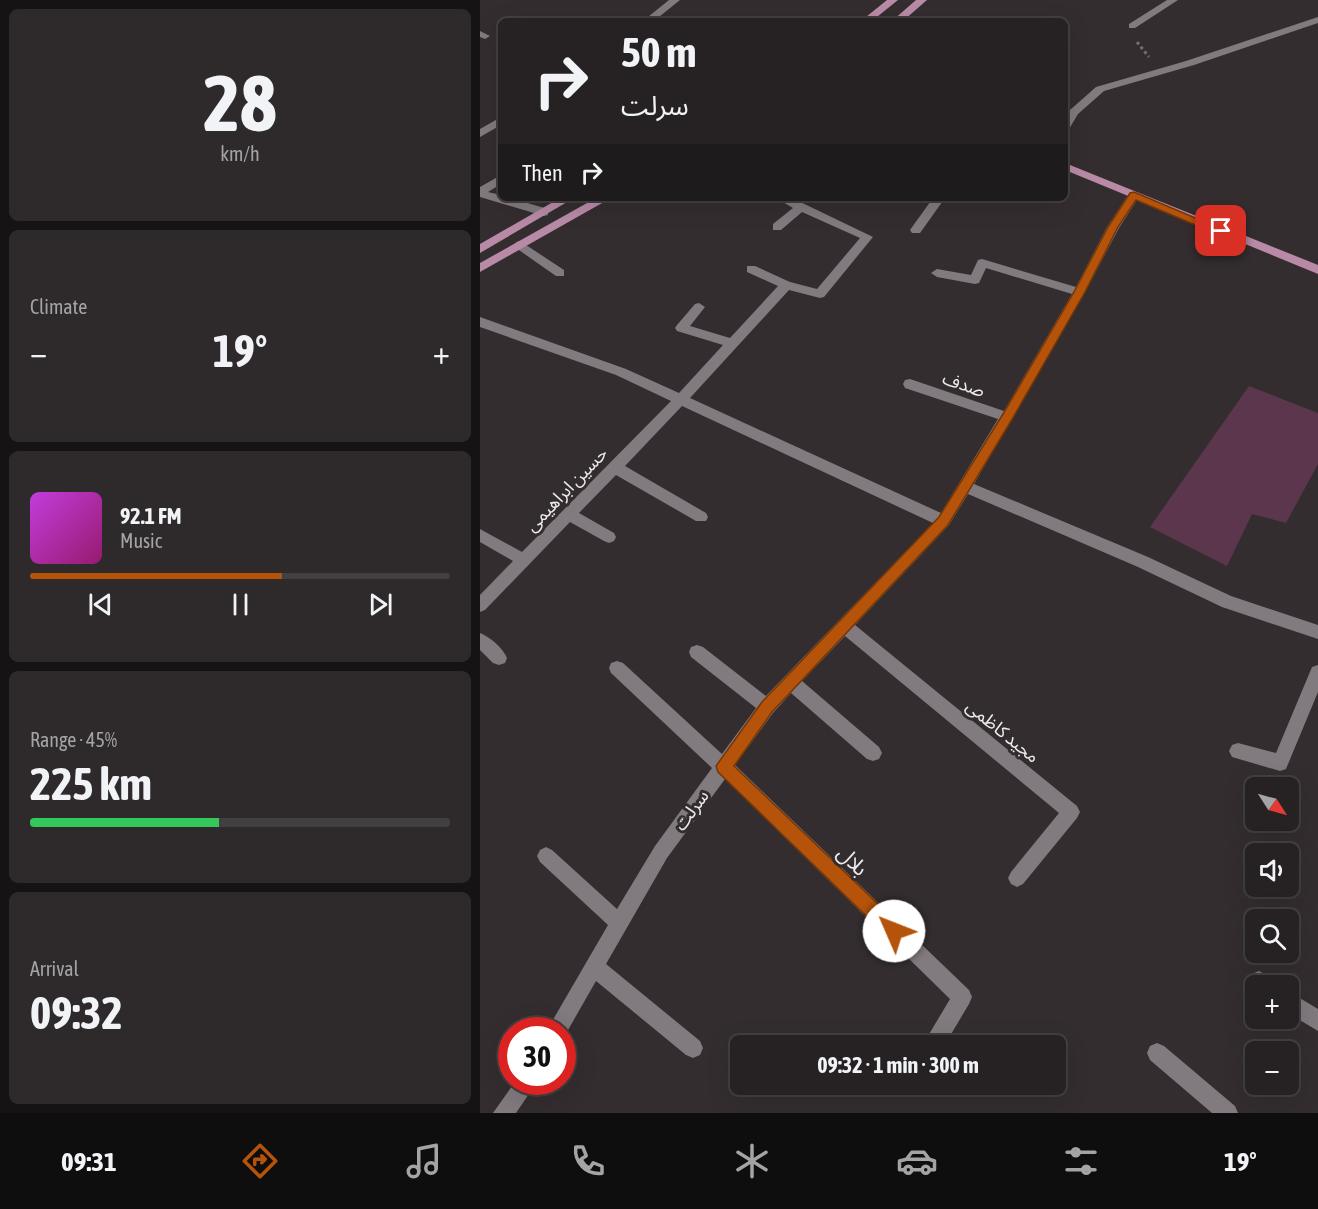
<!DOCTYPE html>
<html lang="en">
<head>
<meta charset="utf-8">
<style>
	body { margin:0; font-family:"Asap Condensed","Noto Sans Arabic",sans-serif; background:#2e2a2c; color:#f1f3f6; height:100vh; display:flex; flex-direction:column; font-size:22px; white-space:nowrap }
	* { box-sizing:border-box; margin:0 }
	p { font-size:20px; color:#a4a4a6 }
	.icon { flex:none; width:33px; height:33px; fill:none; stroke:currentColor; stroke-width:2; stroke-linecap:round; stroke-linejoin:round }
	.map { position:relative; flex:1; overflow:hidden }
	.sheet { display:flex; flex-direction:column; gap:9px; padding:9px; background:#151314; width:480px }
	.sheet>* { flex:none }
	.top-card { position:absolute; left:18px; top:18px; width:570px; height:183px; border-radius:9px; box-shadow:0 6px 24px #0002,0 0 0 2px #423f41; background:#262224; color:#f1f3f6; overflow:hidden }
	.needle { width:39px; rotate:126deg }
	.buttons { position:absolute; left:765px; top:777px; display:grid; gap:12px }
	.buttons a { display:grid; place-items:center; width:54px; height:54px; border-radius:9px; background:#262224; box-shadow:0 6px 24px #0002,0 0 0 2px #423f41; font-size:30px }
	.speed { position:absolute; left:18px; top:1017px; display:flex; gap:12px; font-size:30px; font-weight:700; text-align:center }
	.speed>* { display:grid; place-content:center; width:78px; height:78px; border-radius:50%; background:#262224; box-shadow:0 6px 24px #0002,0 0 0 2px #423f41; line-height:1 }
	.speed .limit { border:9px solid #d22; background:#fff; color:#111 }
	.pin { position:absolute; display:grid; place-items:center; width:51px; height:51px; color:#fff; margin:-26px; border-radius:12px; box-shadow:0 3px 9px #0006 }
	.me { position:absolute; width:66px; margin:-33px; rotate:314deg; stroke-linejoin:round; filter:drop-shadow(0 0 4px #0008) }
	.turn { display:flex; align-items:center; gap:21px; height:126px; padding:0 24px; font-size:27px }
	.turn .icon { width:78px; height:78px; stroke-width:2.5 }
	.turn b { display:block; font-size:42px; line-height:51px }
	.then { display:flex; align-items:center; height:57px; padding:0 24px; background:#0003; gap:12px; font-size:22px }
	.big { font-size:45px; font-weight:700; line-height:1.1 }
	.sheet .tile { flex:1; display:flex; flex-direction:column; justify-content:center; gap:9px; min-width:0; padding:0 21px; border-radius:9px; background:#2e2a2c }
	.sheet .dial { align-items:center; gap:0 }
	.dial b { font-size:78px; line-height:1 }
	.song { display:flex; align-items:center; gap:18px }
	.cover { width:72px; height:72px; border-radius:9px; background:linear-gradient(135deg,hsl(290 70% 55%),hsl(320 70% 35%)) }
	.played { height:6px; border-radius:3px; background:linear-gradient(90deg,#b45309 60%,#423f41 60%) }
	.keys { display:flex; justify-content:space-around; direction:ltr }
	.heat { display:flex; justify-content:space-between; align-items:center; font-size:33px; direction:ltr }
	.charge { height:9px; border-radius:4px; background:linear-gradient(90deg,#34c759 45%,#423f41 0) }
	.trip { position:absolute; left:250px; top:1035px; width:336px; height:60px; border-radius:9px; background:#262224; box-shadow:0 6px 24px #0002,0 0 0 2px #423f41; font-weight:700; line-height:60px; text-align:center }
	.tab-bar { display:flex; height:96px; justify-content:space-around; align-items:center; background:#0f0e0e; color:#a4a4a6 }
	.tab-bar .icon { width:42px; height:42px }
	.tab-bar .selected { color:#b45309 }
	.tab-bar b { font-size:27px; color:#f1f3f6 }
	main { display:flex; flex:1; min-height:0 }
	.map>svg:first-child { display:block }
	.green { fill:#5c364d }
	.lines { fill:none; stroke-linecap:round; stroke-linejoin:round }
	.path { stroke:#736e71; stroke-width:3; stroke-dasharray:3 3; stroke-linecap:butt }
	.minor { fill:#817a7e; fill-rule:evenodd }
	.major { fill:#b88aa6; fill-rule:evenodd }
	.route { fill:#b45309; stroke:#753606; stroke-width:1.5 }
	.labels { text-anchor:middle; dominant-baseline:central; stroke-width:6; stroke-linejoin:round; paint-order:stroke }
	.street-label { font-size:18px; fill:#eeebed; stroke:#332d30 }
	.near-street-label { font-size:21px; fill:#eeebed; stroke:#332d30 }
</style>
</head>
<body>
<main>
<section class="sheet">
<div class="tile dial"><b>28</b><p>km/h</p></div>
<div class="tile"><p>Climate</p>
<div class="heat"><a>−</a><b class="big">19°</b><a>+</a></div>
</div>
<div class="tile">
<div class="song"><i class="cover"></i><div><b>92.1 FM</b><p>Music</p></div></div>
<div class="played"></div>
<div class="keys"><svg class="icon" aria-label="previous" viewBox="0 0 24 24"><path d="M18 5L8 12l10 7zM5 5v14"/></svg><svg class="icon" aria-label="pause" viewBox="0 0 24 24"><path d="M8 5v14M16 5v14"/></svg><svg class="icon" aria-label="next" viewBox="0 0 24 24"><path d="M6 5l10 7-10 7zM19 5v14"/></svg></div>
</div>
<div class="tile"><p>Range · 45%</p><b class="big">225 km</b><div class="charge"></div></div>
<div class="tile"><p>Arrival</p><b class="big">09:32</b></div>
</section>
<div class="map">
<svg width="838" height="1113" viewBox="0 0 838 1113">
	<rect width="100%" height="100%" fill="#332d30"/>
	<path class="green" d="M769 386 838 413V464L806 523 772 514 747 566 670 527Z"/>
	<g class="lines">
		<path class="path" d="M657 42 669 57"/>
		<path class="minor" d="M189 0H200L174 21H163Z
			M687 0H698L655 28H649V24Z
			M838 17V23L714 65 624 91 598 114 589 129 585 130V118L590 110 616 87 706 61Z
			M0 31 10 36 5 39 0 37Z
			M21 117V125L0 137V129Z
			M21 175V184L8 192 21 195V198H30L68 209V215L64 216 0 197V187Z
			M654 191 660 195 639 228 605 292 494 484 668 557 751 596 838 625V639L742 607 658 567 488 494 469 525 375 625 597 806 600 812 597 818 543 884 537 887 531 884 528 878 531 872 579 813 365 636 322 681 399 747 402 753 399 759 393 761 387 759 311 693 293 713 255 765 489 990 492 997 489 1004 464 1046H442L470 999 245 779 187 858 126 964 220 1041 223 1048 220 1055 213 1058 206 1055 116 981 84 1037 82 1030H67L128 925 60 862 57 856 60 850 66 847 72 850 137 909 175 846 232 768 131 673 129 668 131 663 137 661 143 663 242 754 276 708 211 657 209 652 211 647 217 645 223 647 286 696 453 523 202 406 145 466 226 513 228 517 226 521H216L136 475 99 513 134 533 136 537 134 541 129 543 124 541 90 522 5 610 0 612V595L33 561 0 542V529L42 552 191 401 136 375 0 327V317L146 369 199 393 243 345 197 331 195 328 197 325 215 304 219 303 225 307 210 326 250 338 298 286 267 272V266H275L310 282 337 289 380 238 322 212 301 230H293V224L313 208 296 198H312L393 237 344 297 340 298 309 290 210 398 461 513 518 419 425 388 423 384 425 380 430 379 524 411 592 294 506 268 499 283 495 284 457 277 451 273 457 269 491 275 498 260 502 259 596 287 627 227 650 192Z
			M453 198H465L440 233H432L430 230Z
			M40 241 84 270V276H76L36 248V242Z
			M0 633C10 637 23 648 27 658L25 663 19 665 13 663 0 650Z
			M838 665V692L806 769 800 771 752 757 749 751 752 745 758 743 796 753 832 667Z
			M779 971 793 979 796 986H776V990L769 981 772 974Z
			M808 991 838 1009V1031L808 1013Z
			M677 1043 684 1046 755 1106 758 1113H732L670 1060 667 1053 670 1046Z
			M35 1082H57L36 1113H13Z"/>
		<path class="major" d="M407 0H418L392 21H381Z
			M436 0H447L423 21H412Z
			M585 163 838 265V274L585 170Z
			M80 198H94L0 253V244Z
			M116 198H131L0 272V263Z"/>
	</g>
	<path class="route" d="M654 192 746 231 741 235 737 234 656 200 638 227 605 292 531 421 468 525 292 712 254 766 420 925 422 931 420 937 414 939 408 937 238 772 236 766 282 702 459 517 523 414 594 292 628 227 650 193Z"/>
	<g class="labels">
		<g class="street-label">
			<text transform="translate(484 384) rotate(19)">صدف</text>
			<text transform="translate(86 489) rotate(-46)">حسین ابراهیمی</text>
			<text transform="translate(523 731) rotate(39)">مجید کاظمی</text>
			<text transform="translate(211 810) rotate(-54)">سرلت</text>
		</g>
		<g class="near-street-label">
			<text transform="translate(373 860) rotate(44)">بلال</text>
		</g>
	</g>
</svg>
<div class="buttons">
<a><svg class="needle" viewBox="-14 -14 28 28"><path d="M0-13l5 13h-10z" fill="#e53935"/><path d="M0 13l5-13h-10z" fill="#a4a4a6"/></svg></a>
<a><svg class="icon" aria-label="sound" viewBox="0 0 24 24"><path d="M4 9h4l5-4v14l-5-4H4zM17 9q2 3 0 6"/></svg></a>
<a><svg class="icon" aria-label="search" viewBox="0 0 24 24"><circle cx="10" cy="10" r="6"/><path d="M15 15l6 6"/></svg></a>
<a>+</a>
<a>−</a>
</div>
<div class="speed"><div class="limit">30</div></div>
<div class="pin" style="left:741px;top:231px;background:#d93025"><svg class="icon" aria-label="arrive" viewBox="0 0 24 24"><path d="M6 21V4h12l-3 4 3 4H6"/></svg></div>
<svg class="me" style="left:414px;top:931px" viewBox="-20 -20 40 40"><circle r="19" fill="#fff"/><path d="M0-13L10 11 0 6-10 11z" fill="#b45309"/></svg>
<div class="trip">09:32 · 1 min · 300 m</div>
<div class="top-card">
<div class="turn"><svg class="icon" aria-label="right" viewBox="0 0 24 24"><path d="M7 20v-9h11M14 6l5 5-5 5"/></svg><div><b>50 m</b>سرلت</div></div>
<div class="then">Then<svg class="icon" aria-label="right" viewBox="0 0 24 24"><path d="M7 20v-9h11M14 6l5 5-5 5"/></svg></div>
</div>
</div>
</main>
<nav class="tab-bar">
<b>09:31</b>
<svg class="icon selected" aria-label="directions" viewBox="0 0 24 24"><path d="M12 3l9 9-9 9-9-9zM9 14v-3h6M13 9l2 2-2 2"/></svg>
<svg class="icon" aria-label="music" viewBox="0 0 24 24"><path d="M9 18V5l10-2v13"/><circle cx="6" cy="18" r="3"/><circle cx="16" cy="16" r="3"/></svg>
<svg class="icon" aria-label="phone" viewBox="0 0 24 24"><path d="M5 4h4l2 5-3 2q2 4 5 5l2-3 5 2v4C11 20 4 13 5 4z"/></svg>
<svg class="icon" aria-label="climate" viewBox="0 0 24 24"><path d="M12 3v18M4 7l16 10M4 17L20 7"/></svg>
<svg class="icon" aria-label="car" viewBox="0 0 24 24"><path d="M5 17H2v-5l4-1 3-4h7l3 4 3 1v5h-3M9 17h6M6 11h13"/><circle cx="7" cy="17" r="2"/><circle cx="17" cy="17" r="2"/></svg>
<svg class="icon" aria-label="filters" viewBox="0 0 24 24"><path d="M4 7h16M4 17h16"/><circle cx="9" cy="7" r="2"/><circle cx="15" cy="17" r="2"/></svg>
<b>19°</b>
</nav>
</body>
</html>
